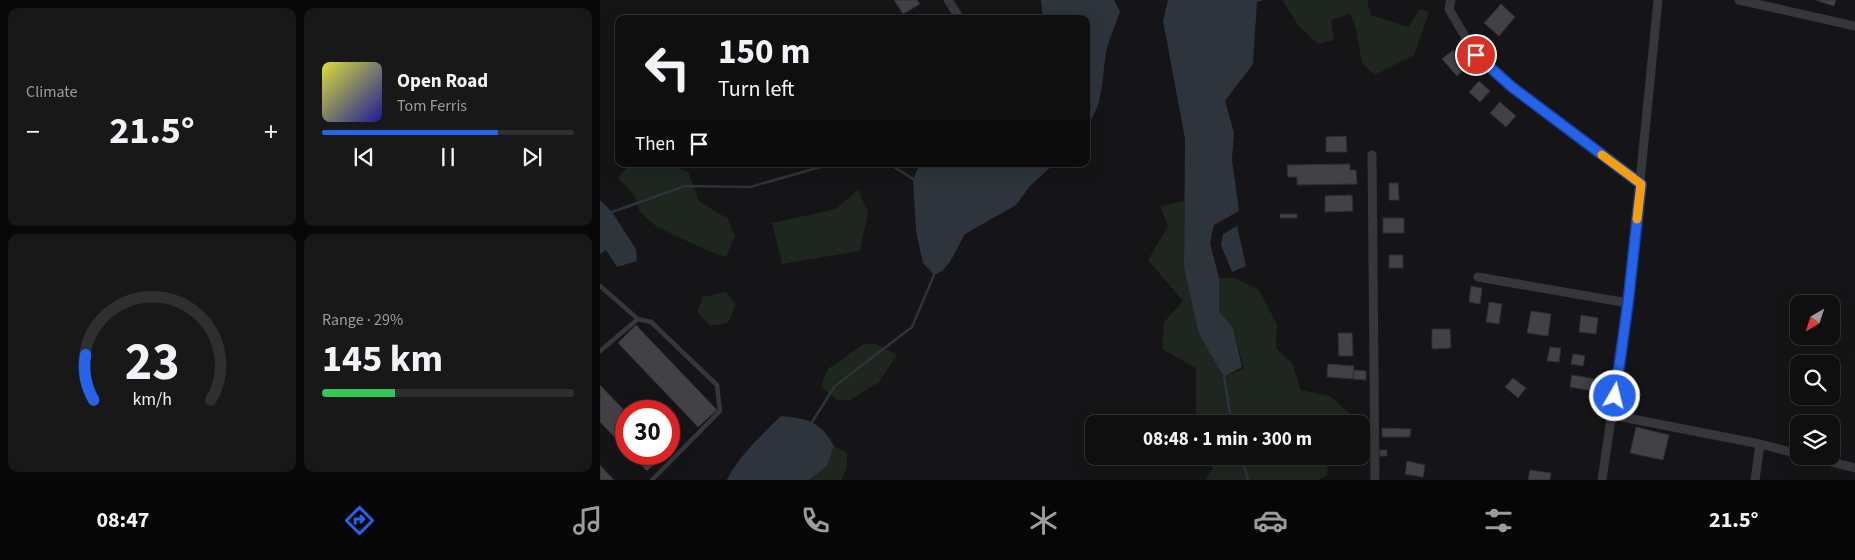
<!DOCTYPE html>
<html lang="en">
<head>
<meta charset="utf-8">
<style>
	body { margin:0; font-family:"Source Sans 3",sans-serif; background:#191819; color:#f1f3f6; height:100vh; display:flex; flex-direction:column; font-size:19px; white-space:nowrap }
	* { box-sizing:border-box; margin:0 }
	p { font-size:16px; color:#9c9c9f }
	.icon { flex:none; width:28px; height:28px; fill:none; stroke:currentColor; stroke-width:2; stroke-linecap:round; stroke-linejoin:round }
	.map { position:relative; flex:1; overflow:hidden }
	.panel { display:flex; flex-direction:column; gap:8px; padding:8px; background:#090809; width:600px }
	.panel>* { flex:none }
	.guide { position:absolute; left:15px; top:15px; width:475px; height:152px; border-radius:10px; box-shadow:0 5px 20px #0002,0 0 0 1px #302f30; background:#100f10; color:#f1f3f6; overflow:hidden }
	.needle { width:32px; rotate:219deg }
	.controls { position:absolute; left:1190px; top:295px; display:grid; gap:10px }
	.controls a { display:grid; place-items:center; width:50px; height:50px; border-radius:10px; background:#100f10; box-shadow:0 5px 20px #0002,0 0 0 1px #302f30; font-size:25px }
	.speed { position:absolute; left:15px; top:400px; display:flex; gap:10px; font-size:25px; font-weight:700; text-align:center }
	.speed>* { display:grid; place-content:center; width:65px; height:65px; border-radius:50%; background:#100f10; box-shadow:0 5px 20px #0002,0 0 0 1px #302f30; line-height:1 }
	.speed .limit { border:8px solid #d22; background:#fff; color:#111 }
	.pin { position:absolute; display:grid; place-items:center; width:42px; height:42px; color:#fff; margin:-21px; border:2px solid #fff; border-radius:50%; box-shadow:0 1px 5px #0007 }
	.me { position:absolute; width:55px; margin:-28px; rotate:8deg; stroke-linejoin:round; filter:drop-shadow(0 0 4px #0008) }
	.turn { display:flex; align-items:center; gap:18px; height:105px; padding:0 20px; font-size:22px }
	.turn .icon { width:65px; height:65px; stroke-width:2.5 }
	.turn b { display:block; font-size:35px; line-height:42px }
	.then { display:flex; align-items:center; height:48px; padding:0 20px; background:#0003; gap:10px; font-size:19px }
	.big { font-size:38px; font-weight:700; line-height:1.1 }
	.panel .widget { flex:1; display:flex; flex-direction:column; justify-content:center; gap:8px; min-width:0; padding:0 18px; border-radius:10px; background:#191819 }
	.panel .dial { align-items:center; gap:0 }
	.dial svg { height:130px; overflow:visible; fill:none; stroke:#302f30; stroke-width:7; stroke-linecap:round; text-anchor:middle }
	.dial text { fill:#f1f3f6; stroke:none }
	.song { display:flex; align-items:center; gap:15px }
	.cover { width:60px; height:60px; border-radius:8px; background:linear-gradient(135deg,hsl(60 70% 55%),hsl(240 70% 35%)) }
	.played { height:5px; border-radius:2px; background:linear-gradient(90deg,#2563eb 70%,#302f30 70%) }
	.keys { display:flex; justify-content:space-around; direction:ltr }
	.heat { display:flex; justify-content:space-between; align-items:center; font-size:28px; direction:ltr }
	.charge { height:8px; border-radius:4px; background:linear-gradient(90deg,#34c759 29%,#302f30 0) }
	.panel .tiles { flex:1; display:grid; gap:8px; grid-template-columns:repeat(2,1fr) }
	.trip { position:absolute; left:485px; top:415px; width:285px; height:50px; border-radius:10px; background:#100f10; box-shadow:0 5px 20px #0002,0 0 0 1px #302f30; font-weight:700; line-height:50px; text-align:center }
	.dock { display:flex; height:80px; justify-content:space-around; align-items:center; background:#060606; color:#9c9c9f }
	.dock .icon { width:35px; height:35px }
	.dock .current { color:#2563eb }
	.dock b { font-size:22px; color:#f1f3f6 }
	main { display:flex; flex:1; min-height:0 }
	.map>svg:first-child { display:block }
	.green { fill:#1f2620 }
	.water { fill:#2d343b }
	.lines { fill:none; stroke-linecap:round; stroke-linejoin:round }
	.stream { stroke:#2d343b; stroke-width:2.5 }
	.building { fill:#414146; stroke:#2f2f32 }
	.lane { stroke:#36363b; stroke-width:4.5 }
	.street { stroke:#36363b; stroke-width:9 }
	.route-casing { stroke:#184099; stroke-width:12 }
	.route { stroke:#2563eb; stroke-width:9 }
	.slow { stroke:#f59e0b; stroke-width:9 }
</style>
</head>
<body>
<main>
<section class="panel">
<div class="tiles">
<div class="widget"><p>Climate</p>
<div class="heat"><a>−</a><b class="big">21.5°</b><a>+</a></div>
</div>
<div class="widget">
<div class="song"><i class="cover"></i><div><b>Open Road</b><p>Tom Ferris</p></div></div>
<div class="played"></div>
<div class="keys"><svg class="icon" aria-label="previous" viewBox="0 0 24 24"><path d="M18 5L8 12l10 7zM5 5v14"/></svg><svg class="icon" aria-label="pause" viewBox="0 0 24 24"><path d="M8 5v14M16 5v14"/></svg><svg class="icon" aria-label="next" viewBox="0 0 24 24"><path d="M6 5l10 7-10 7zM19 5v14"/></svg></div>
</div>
<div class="widget dial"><svg viewBox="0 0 100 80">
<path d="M14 69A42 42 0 1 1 86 69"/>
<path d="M14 69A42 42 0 0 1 9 41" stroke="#2563eb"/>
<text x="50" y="56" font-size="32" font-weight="700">23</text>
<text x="50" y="72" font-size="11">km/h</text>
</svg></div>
<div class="widget"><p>Range · 29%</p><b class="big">145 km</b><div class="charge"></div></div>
</div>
</section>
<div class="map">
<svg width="1255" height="480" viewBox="0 0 1255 480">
	<rect width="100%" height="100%" fill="#151416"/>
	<path class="green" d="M682 0H767L771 15 808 27 820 9 829 12 814 55 775 75 762 63 755 25 750 14 731 20 734 40 718 44 698 25Z
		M30 164 74 166 88 172 99 201 128 219 135 236 126 257 106 250 57 227 40 212 34 195 18 178Z
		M258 190 268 212 260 251 182 264 172 223 236 209Z
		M584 201V267L623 377 644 369 633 328 619 311V278H634L658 289 677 324 676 348 692 363 701 390 730 396 755 418 750 424H605L596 415V368L562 349 564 322 583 301 548 260 568 226 560 206Z
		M126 292 136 304 128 323 110 326 97 312 103 297Z
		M264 344H275L297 355 279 382 250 400H237L221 386 228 369Z
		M234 446 247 453V468L241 480H209L227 466Z
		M604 456H729L727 475 719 480H605L613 468Z"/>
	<path class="water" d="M441 0H514L520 12C516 23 511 34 508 45 500 75 507 100 486 127V19H443Z
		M568 0H664L657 2 653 64 625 101 634 133 632 159 639 211 614 225 610 243 619 278V311L633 328 642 367 624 377 599 334 584 267 585 139 563 21Z
		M320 164H454L430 186 416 205 365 234 350 262 342 271 334 275 323 263 316 231 313 179Z
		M0 200 12 212 36 249 37 261 17 267 6 250 0 254Z
		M637 226 646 266 632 272 621 245 623 234Z
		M181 416C207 418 221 422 234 446L227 466 209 480H127C136 459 164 432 181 416Z"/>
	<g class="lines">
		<path class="stream" d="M273 164 291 165 313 179
			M12 212 85 186 150 187 231 164
			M624 377 632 424
			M212 422 235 386 312 327 334 275
			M642 456 648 480"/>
	</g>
	<path class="building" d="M294 0H317L320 4 303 14Z
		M1215 0H1236L1234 6Z
		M901 4 915 17 899 36 884 23Z
		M853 50 867 67 857 76 842 59Z
		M879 81 890 91 880 102 869 92Z
		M900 102 916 116 906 127 890 113Z
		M746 136 747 152H726V137Z
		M750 164V170H756L757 184 697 185V177H688L687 165Z
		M789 183H798L799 200H789Z
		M752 195 753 211 725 212V196Z
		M680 214H697V218H680Z
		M783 218H804V233H783Z
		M789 255H803V268H789Z
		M871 286 882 288 880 304 869 302Z
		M889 302 902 304 899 324 886 322Z
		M931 311 951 314 948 336 927 333Z
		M981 315 998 318 996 334 979 332Z
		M36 325 117 410 98 427 18 343Z
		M832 329H850L851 348 832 349Z
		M738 333H752L753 356H739Z
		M950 347 961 348 959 362 947 361Z
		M973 354 985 356 983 366 971 364Z
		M728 364 754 366 753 379 727 377Z
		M754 370 766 371V380L753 379Z
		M972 375 996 379 994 391 970 387Z
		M913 378 926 388 918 398 905 387Z
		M0 385 26 412V449L0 422Z
		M1036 427 1069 435 1063 460 1030 453Z
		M782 428 811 429 810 437H782Z
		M780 450H787V456H780Z
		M31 454H65L47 471Z
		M807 461 825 465 823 477 805 474Z
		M0 465 14 480H0Z
		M930 470 951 473 950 480H928Z"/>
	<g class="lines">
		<path class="lane" d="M0 286 38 319
			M0 351 38 319 51 322 117 385 120 411 52 480"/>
		<path class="street" d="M348 0 357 14
			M851 0 849 9 876 55 912 87 1041 184
			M1139 0 1255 26
			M772 155 775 480
			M878 277 1028 303
			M1012 415 1160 444 1199 454
			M1208 456 1255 468
			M1002 480 1028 303 1058 0
			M1155 480 1160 444"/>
	</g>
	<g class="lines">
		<g class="route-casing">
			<path id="route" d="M876 55 912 87 1041 184 1028 303 1015 396"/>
		</g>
		<use href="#route" class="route"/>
		<path class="slow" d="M1002 155 1041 184 1037 219"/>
	</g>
</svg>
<div class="controls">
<a><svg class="needle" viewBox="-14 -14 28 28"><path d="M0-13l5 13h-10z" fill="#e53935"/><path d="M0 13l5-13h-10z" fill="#9c9c9f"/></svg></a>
<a><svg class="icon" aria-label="search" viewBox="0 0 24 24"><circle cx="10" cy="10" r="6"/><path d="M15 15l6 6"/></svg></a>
<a><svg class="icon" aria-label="layers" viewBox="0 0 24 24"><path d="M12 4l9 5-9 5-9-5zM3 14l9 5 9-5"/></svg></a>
</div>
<div class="speed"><div class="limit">30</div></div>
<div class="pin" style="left:876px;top:55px;background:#d93025"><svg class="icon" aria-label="arrive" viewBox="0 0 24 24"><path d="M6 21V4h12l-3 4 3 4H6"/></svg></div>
<svg class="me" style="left:1015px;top:396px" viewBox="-20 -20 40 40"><circle r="17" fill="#2563eb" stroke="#fff" stroke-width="3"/><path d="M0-11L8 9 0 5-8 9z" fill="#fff"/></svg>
<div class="trip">08:48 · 1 min · 300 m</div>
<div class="guide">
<div class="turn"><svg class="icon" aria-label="left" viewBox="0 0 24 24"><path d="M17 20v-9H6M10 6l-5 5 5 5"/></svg><div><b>150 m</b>Turn left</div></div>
<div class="then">Then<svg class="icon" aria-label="arrive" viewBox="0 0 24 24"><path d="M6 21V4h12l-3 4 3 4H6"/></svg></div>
</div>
</div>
</main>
<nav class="dock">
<b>08:47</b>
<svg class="icon current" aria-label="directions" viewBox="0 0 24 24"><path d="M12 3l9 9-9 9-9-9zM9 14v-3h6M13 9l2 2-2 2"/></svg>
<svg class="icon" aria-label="music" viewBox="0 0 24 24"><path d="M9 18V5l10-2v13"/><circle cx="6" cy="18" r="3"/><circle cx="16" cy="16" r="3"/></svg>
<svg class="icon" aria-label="phone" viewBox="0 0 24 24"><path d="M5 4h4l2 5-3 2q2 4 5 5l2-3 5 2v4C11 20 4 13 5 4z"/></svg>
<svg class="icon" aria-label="climate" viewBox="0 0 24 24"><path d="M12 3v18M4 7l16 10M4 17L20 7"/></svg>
<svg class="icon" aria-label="car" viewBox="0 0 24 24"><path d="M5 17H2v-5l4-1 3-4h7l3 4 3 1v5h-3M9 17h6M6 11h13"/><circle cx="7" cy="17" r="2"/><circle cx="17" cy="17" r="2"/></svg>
<svg class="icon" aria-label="filters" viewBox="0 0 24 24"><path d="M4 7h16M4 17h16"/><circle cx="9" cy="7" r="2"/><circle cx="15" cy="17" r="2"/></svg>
<b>21.5°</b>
</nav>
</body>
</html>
